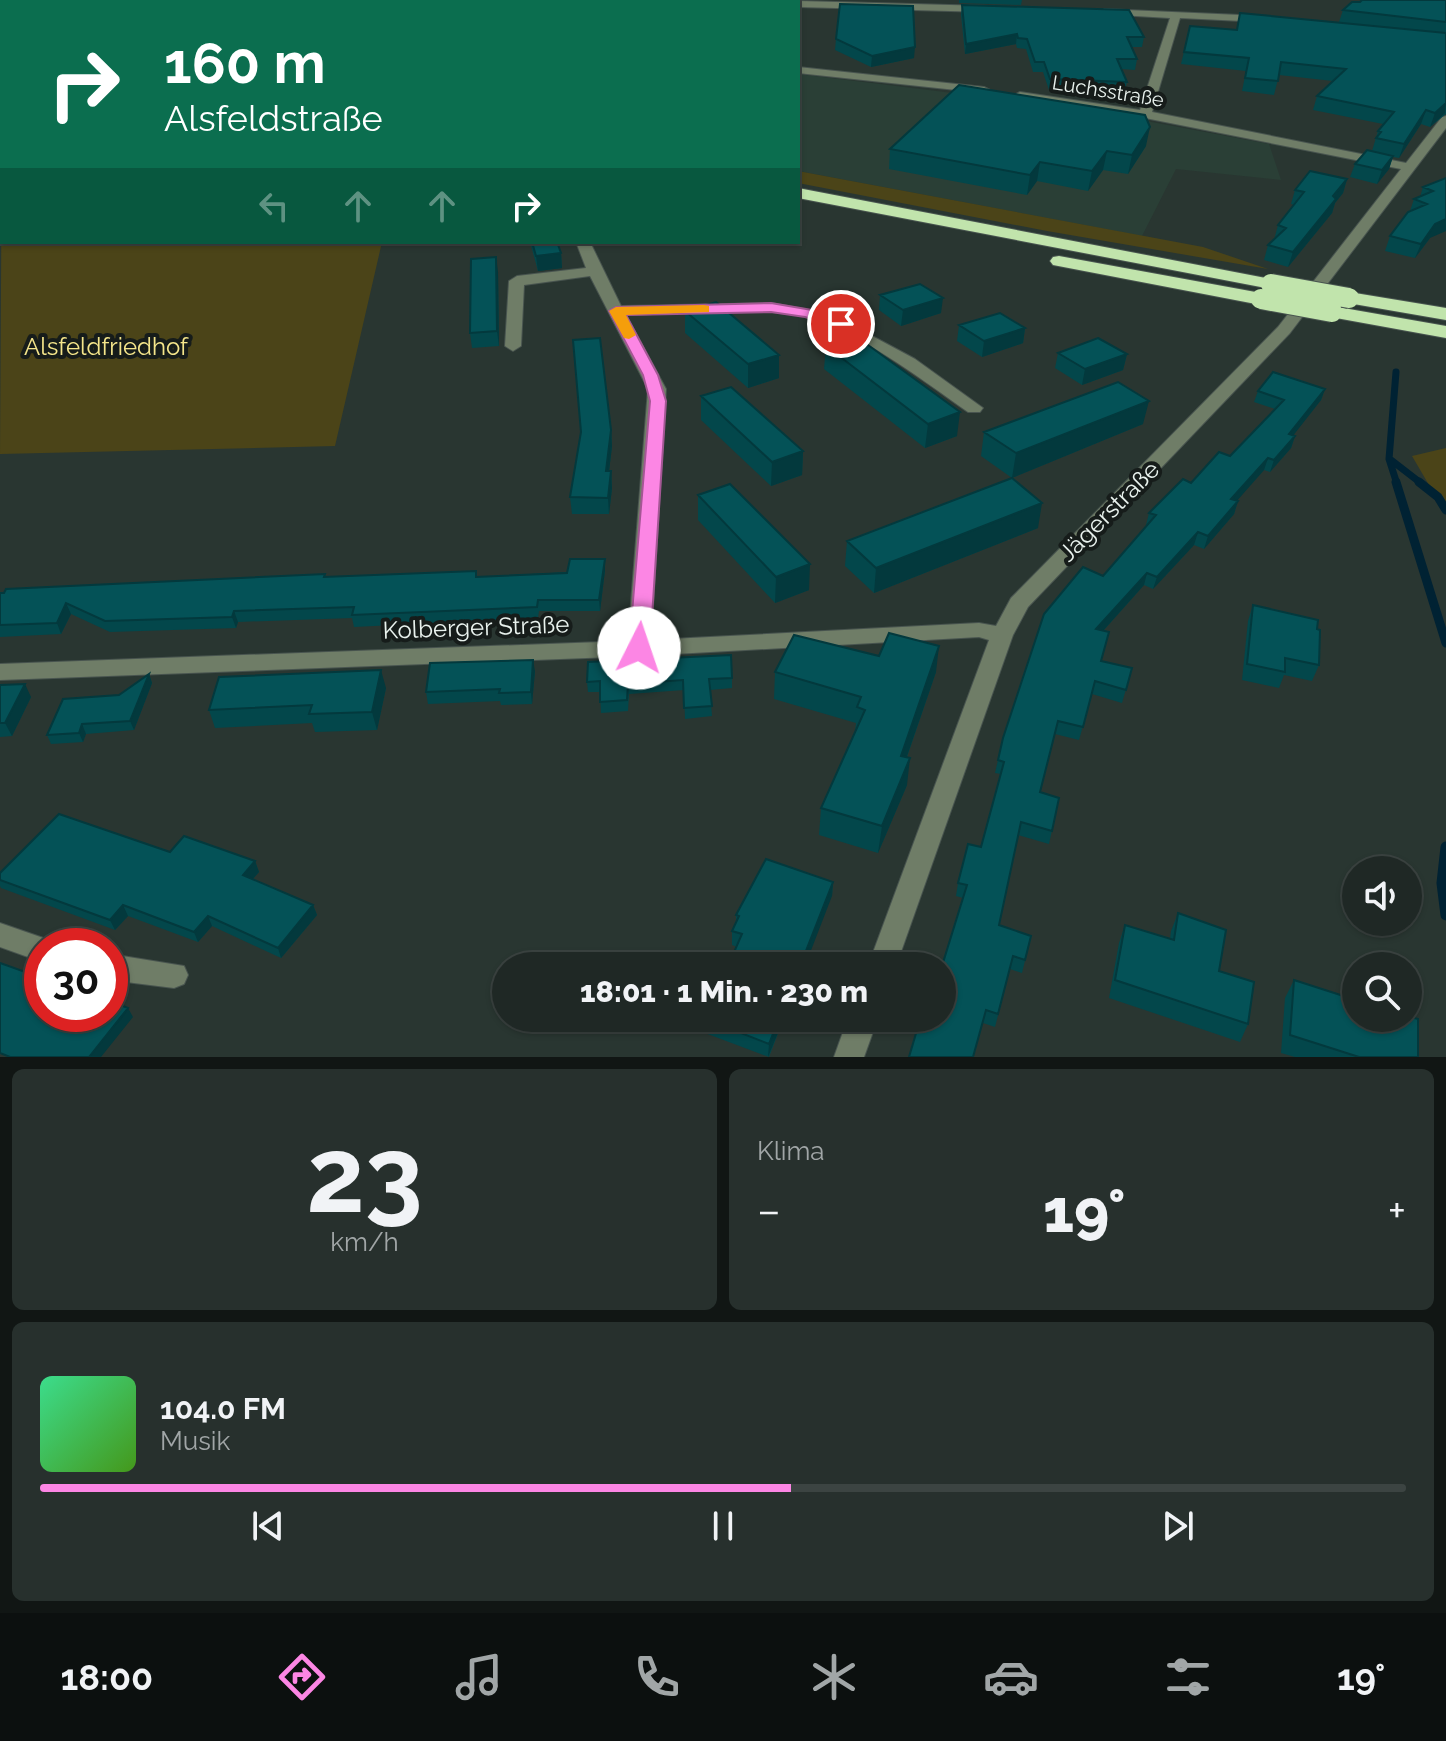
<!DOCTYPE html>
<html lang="de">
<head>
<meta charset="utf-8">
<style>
	body { margin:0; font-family:Raleway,sans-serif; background:#27302d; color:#f1f3f6; height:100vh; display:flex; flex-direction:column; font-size:30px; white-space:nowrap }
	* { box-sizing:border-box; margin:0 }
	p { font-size:26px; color:#a1a6a7 }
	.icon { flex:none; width:44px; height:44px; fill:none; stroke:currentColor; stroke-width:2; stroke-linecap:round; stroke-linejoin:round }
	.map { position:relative; height:1057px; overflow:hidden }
	.side { display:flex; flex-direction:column; gap:12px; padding:12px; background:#111614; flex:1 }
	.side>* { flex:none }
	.guide { position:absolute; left:0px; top:0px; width:800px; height:244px; box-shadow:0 2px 6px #0004,0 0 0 2px #3c4442; background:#0b6e4f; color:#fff; overflow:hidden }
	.fabs { position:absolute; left:1342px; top:856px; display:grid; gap:16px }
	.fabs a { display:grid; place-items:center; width:80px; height:80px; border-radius:50%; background:#1f2825; box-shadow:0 2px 6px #0004,0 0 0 2px #3c4442; font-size:40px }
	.speed { position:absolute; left:24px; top:928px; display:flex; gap:16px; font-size:40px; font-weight:700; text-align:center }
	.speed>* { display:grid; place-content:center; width:104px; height:104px; border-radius:50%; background:#1f2825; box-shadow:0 2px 6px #0004,0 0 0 2px #3c4442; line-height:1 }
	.speed .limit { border:12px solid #d22; background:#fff; color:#111 }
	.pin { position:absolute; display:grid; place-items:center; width:68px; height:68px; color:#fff; margin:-34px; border:4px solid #fff; border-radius:50%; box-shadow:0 2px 8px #0007 }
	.me { position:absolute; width:88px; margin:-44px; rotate:4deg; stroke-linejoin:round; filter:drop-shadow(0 0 6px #0008) }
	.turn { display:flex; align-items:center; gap:28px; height:168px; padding:0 32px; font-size:36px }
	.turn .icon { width:104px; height:104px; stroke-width:2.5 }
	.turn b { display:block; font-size:56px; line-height:68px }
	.lanes { display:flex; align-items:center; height:76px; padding:0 32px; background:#0003; justify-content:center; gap:40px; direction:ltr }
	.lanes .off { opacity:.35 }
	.big { font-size:60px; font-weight:800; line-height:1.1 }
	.side .tile { flex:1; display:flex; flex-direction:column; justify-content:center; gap:12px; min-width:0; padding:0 28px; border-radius:12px; background:#27302d }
	.side .dial { align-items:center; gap:0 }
	.dial b { font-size:104px; line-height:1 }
	.song { display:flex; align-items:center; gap:24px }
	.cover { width:96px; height:96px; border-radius:12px; background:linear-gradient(135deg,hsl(150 70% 55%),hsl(100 70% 35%)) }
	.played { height:8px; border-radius:4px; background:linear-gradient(90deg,#fc86e4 55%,#3c4442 55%) }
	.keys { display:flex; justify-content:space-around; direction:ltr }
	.heat { display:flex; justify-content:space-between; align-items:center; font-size:44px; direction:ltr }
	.side .tiles { flex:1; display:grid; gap:12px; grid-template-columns:1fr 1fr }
	.tile:last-child { grid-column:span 2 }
	.trip { position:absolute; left:492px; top:952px; width:464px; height:80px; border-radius:40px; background:#1f2825; box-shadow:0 2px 6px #0004,0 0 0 2px #3c4442; font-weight:800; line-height:80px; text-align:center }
	.menu { display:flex; height:128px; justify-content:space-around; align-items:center; background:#0c100f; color:#a1a6a7 }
	.menu .icon { width:56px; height:56px }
	.menu .on { color:#fc86e4 }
	.menu b { font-size:36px; color:#f1f3f6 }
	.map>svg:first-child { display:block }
	.built { fill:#2a3f36 }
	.green { fill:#4b4418 }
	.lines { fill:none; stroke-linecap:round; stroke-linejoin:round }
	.stream-far3 { stroke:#023; stroke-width:5 }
	.stream-far2 { stroke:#023; stroke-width:7 }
	.stream-far1 { stroke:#023; stroke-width:9 }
	.stream { stroke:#023; stroke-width:11 }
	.minor-casing { stroke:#48544f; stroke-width:2 }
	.highway-casing { stroke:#48544f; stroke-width:2 }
	.minor { fill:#6f7d67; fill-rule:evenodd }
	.highway { fill:#c1e4ac; fill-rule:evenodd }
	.highway-bridge-casing { stroke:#48544f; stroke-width:22; stroke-linecap:butt }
	.highway-bridge { stroke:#c1e4ac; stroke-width:20 }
	.wall { fill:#03474b }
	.shaded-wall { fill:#03393d }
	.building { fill:#045257; stroke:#03393d; stroke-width:2 }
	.route { fill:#fc86e4; stroke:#a45794; stroke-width:2 }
	.slow { fill:#f59e0b }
	.labels { text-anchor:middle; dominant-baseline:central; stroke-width:8; stroke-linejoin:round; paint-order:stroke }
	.far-street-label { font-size:20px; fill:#e9f2ee; stroke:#161c1a }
	.park-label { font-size:24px; fill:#f5e68b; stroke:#161c1a }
	.street-label { font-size:24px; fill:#e9f2ee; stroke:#161c1a }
</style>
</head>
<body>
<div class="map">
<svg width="1446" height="1057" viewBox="0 0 1446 1057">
	<rect width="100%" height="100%" fill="#293631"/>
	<path class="built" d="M798 74 1082 109 1269 144 1281 180 1176 169 1142 236 798 171Z"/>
	<path class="green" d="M2 118V242H382L335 446 0 454Z
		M798 171 1203 247 1268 269 1047 231 798 183Z
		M1446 448V514L1412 456Z"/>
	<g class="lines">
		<path class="stream-far3" d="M0 158 2 153"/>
		<path class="stream-far2" d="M1396 372 1389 459 1397 484
			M1391 460 1422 484"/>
		<path class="stream-far1" d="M1396 482 1446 643
			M1419 482 1438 497 1446 510"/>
		<path class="stream" d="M1446 847 1442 883 1446 915"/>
		<g class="minor-casing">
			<path id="minor" d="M698 0H708V2H698Z
				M798 1 988 6 993 9 988 12 798 7V2H795Z
				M1104 9 1263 16 1268 19 1263 22 1180 18 1152 112 1406 163 1442 117 1446 116V128L1290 333 1028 607 1013 635 896 966H868L989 640 979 637 639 656 0 680V664L628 641 648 389 590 276 524 285 521 346 513 351 505 346 509 281 517 276 586 268 576 242H590L621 306 771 303 831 314 915 359 983 408 980 412H968C925 382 870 340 822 322 774 303 679 314 626 315L666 389 651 640 979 623 996 626 1011 598 1278 327 1401 169 1145 118 1016 97 1014 95 1020 92 1140 110 1170 18 1101 14Z
				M798 67 984 87 990 90 984 93 798 73Z
				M0 923 52 941 54 946H42V962L0 947Z
				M110 954 184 966 188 975 184 984 174 988 110 980Z
				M848 1018H878L864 1057H834Z"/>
		</g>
		<g class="highway-casing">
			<path id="highway" d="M3 0H20L22 2H5Z
				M41 0H57L59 2H43Z
				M798 188 1271 279 1280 284 1271 289 798 198Z
				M1059 256 1261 293 1270 299 1261 305 1053 265 1050 261 1053 257Z
				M1349 292 1446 308V320L1342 302 1340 298 1342 294Z
				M1332 306 1446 326V338L1325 316 1323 312Z"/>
		</g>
		<use href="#minor" class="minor"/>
		<use href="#highway" class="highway"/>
		<g class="highway-bridge-casing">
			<path id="highway-bridge" d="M1271 284 1349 298
				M1261 299 1332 312"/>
		</g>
		<use href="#highway-bridge" class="highway-bridge"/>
	</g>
	<path class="wall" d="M107 0H256L260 2H116Z
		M516 0H600L599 2H516Z
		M959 0H1022L1021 5 959 3Z
		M1446 0V114L1430 127 1421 124 1399 158 1393 157 1389 169 1377 184 1350 177 1355 164 1372 151 1378 131 1383 124 1313 110 1317 96 1333 81 1279 75 1274 95 1242 91 1246 71 1181 64 1190 26 1236 30 1339 22 1343 10Z
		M962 5 1144 37 1142 47H1131L1137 59 1135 70 1121 69 1127 82 1124 93 1049 90 1043 72H1033L1026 49 1017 48 1016 44 965 54 961 15Z
		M836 39 914 58 871 67 835 50Z
		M1146 146 1128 174 1103 170 1088 191 1037 181 1027 195 889 169 890 149Z
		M1446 178 1430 238 1415 258 1385 251 1390 236 1410 211 1414 199 1420 197 1423 187Z
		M1347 179 1343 193 1335 203 1332 213 1288 267 1264 260 1268 245 1274 240 1278 225 1294 205 1291 204 1295 190Z
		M530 242H557L561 253 562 268 538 271Z
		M498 272 499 346 472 348 470 333Z
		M880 295 941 313 901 326 879 310Z
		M685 311 779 378 748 388 685 333Z
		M959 325 1025 328 1023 343 982 357 957 341Z
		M826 346 957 436 925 448 824 369Z
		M1058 353 1127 354 1123 370 1082 385 1055 368Z
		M1325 389 1321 400 1293 435 1295 436 1291 448 1270 472 1264 470 1236 501H1238L1234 514 1204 549 1194 545 1153 589 1144 585 1103 631 1101 661 1132 668 1122 703 1092 694 1079 740 1055 734 1040 792 1059 798 1049 844 1018 835 999 925 1031 936 1022 973 1010 969 995 1027 983 1023 924 1021 963 898 956 896 958 883 981 847 1001 774 995 773 998 760 1103 576 1147 525H1146L1149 513 1230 456 1275 409 1254 402 1258 391Z
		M701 396 803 451 802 475 771 486 701 420Z
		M1143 424 1012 478 981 456 984 432Z
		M611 430 612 446 609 471H611L612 488 609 514H572L570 497Z
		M698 495 809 590 775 603 698 520Z
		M1038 528 874 593 845 566 847 541Z
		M605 570 600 611H539L538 618 354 627 352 618 238 622 236 628 110 632 71 614 61 634 0 637V593L325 577H477Z
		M1253 605 1319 665 1312 681 1284 675 1279 688 1242 680 1248 621Z
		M535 671 532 704 501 705 500 701 428 704 426 692Z
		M775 672H936L907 757V785L878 853 819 835 821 808 855 732 856 723 774 699Z
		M149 674 152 683 134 730 86 734 83 742 51 744 47 735 119 695Z
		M732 678V688L710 690 712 716 685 719 684 690 629 694 628 711 601 713 600 692H588L587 682Z
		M0 685 31 697 12 736 0 737Z
		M386 688 377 730 315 732 312 723 215 728 209 710Z
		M170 852 255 861 259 872 253 879 313 905 317 915 281 958 212 926 198 942 128 916 115 930 1 888 0 886V873Z
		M833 882 832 896 737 947 732 945V931L736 923V915Z
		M1178 913 1219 971 1248 1024 1240 1042 1109 998 1119 943 1125 925 1170 939 1171 931Z
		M1294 980 1418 1057H1295L1281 1053 1285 998Z
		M784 1018 769 1057 705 1033V1019Z"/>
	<path class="shaded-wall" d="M1017 34 1016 44 965 54 966 44Z
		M2 37V49L0 50V38Z
		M915 47 914 58 871 67 872 56Z
		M1446 103 1445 113 1430 127 1435 113Z
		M1426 110 1421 124 1399 158 1404 144Z
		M1150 127 1146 146 1128 174 1132 155Z
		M1107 151 1103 170 1088 191 1092 171Z
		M1393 156 1389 169 1377 184 1382 170Z
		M1040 162 1037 181 1027 195 1030 175Z
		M1347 179 1343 193 1335 203 1332 213 1288 267 1293 252Z
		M1446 219V231L1430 238 1415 258 1421 244 1435 224Z
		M561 253 562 268 538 271 536 256Z
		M496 257 498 272 499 346 497 331Z
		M943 298 941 313 901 326 903 310Z
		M1025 328 1023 343 982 357 984 341Z
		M1127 354 1123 370 1082 385 1085 369Z
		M779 355V378L748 388V364Z
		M1325 389 1321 400 1285 446 1289 434Z
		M1149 401 1143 424 1012 478 1016 453Z
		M960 412 957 436 925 448 928 424Z
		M611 430 612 446 607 488 606 471Z
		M1295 436 1291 448 1270 472 1274 460Z
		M803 451 802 475 771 486 772 462Z
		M1268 458 1264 470 1228 511 1231 499Z
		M611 471 612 488 609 514 608 498Z
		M1238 501 1234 514 1204 549 1208 536Z
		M1042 503 1038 528 874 593 876 568Z
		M1198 532 1194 545 1153 589 1157 577Z
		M605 559V570L600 611 599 600Z
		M810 564 809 590 775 603 776 577Z
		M1147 573 1144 585 1093 642 1096 629Z
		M66 603 71 614 61 634 57 623Z
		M234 611 238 622 236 628 232 617Z
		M939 646 936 672 898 782 901 756Z
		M533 660 535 671 532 704 531 692Z
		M381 670 386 688 377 730 372 712Z
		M149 674 152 683 134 730 130 721Z
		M25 684 31 697 12 736 5 723Z
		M82 724 86 734 83 742 79 733Z
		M910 758 907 785 878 853 882 826Z
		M255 861 259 872 247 885 243 875Z
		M833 882 832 896 805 966H800Z
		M123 905 128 916 115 930 110 920Z
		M313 905 317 915 281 958 278 948Z
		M208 916 212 926 198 942 194 932Z
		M128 1008 133 1017 101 1057H89Z
		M779 1018H784L768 1057 769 1044Z"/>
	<path class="building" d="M149 0H256L260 2H153Z
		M660 0H684L685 2H661Z
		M735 0H756L760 1 768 0H793L794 2H736Z
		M1362 0H1446V22L1343 10 1352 2H1360Z
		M840 4 913 6 915 47 872 56 836 39Z
		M962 5 1129 10 1144 37H1127L1137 59H1117L1127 82 1050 79 1044 62H1035L1027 39 1018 38 1017 34 966 44Z
		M1240 13 1446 33V103L1435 113 1426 110 1404 144 1376 138 1381 132 1378 131 1394 112 1317 96 1346 69 1281 62 1278 81 1245 78 1249 58 1184 52 1190 26 1237 30Z
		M1 18 2 19V37L0 38Z
		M959 85 1145 115 1150 127 1132 155 1107 151 1092 171 1040 162 1030 175 890 149Z
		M1367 150 1393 156 1382 170 1355 164Z
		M1310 171 1347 179 1333 196 1336 199 1293 252 1268 245 1286 228 1278 225 1304 192 1295 190Z
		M1446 178V219L1435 224 1421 244 1390 236 1408 212 1427 204 1414 199 1433 191 1423 187Z
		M532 242H557L561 253 536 256Z
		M496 257 497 331 470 333 471 259Z
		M920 284 943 298 903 310 880 295Z
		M716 302 779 355 748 364 685 311Z
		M1000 313 1025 328 984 341 959 325Z
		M857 337 960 412 928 424 826 346Z
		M600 338 611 430 606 471H611L608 498 570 497 581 432 573 340Z
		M1098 338 1127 354 1085 369 1058 353Z
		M1273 372 1325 389 1289 434 1295 436 1274 460 1268 458 1231 499 1238 501 1208 536 1198 532 1157 577 1147 573 1096 629 1109 632 1101 661 1132 668 1126 690 1095 681 1083 727 1058 721 1040 792 1059 798 1052 831 1021 822 999 925 1031 936 1025 960 1013 956 998 1014 986 1010 973 1057H909L920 1020 924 1021 925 1018H942V966L967 885 958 883 968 844 981 847 1004 762 998 760 1003 738 1044 614 1083 567 1103 576 1156 515 1149 513 1183 479 1191 483 1219 452 1230 456 1284 400 1258 391Z
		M1118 382 1149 401 1016 453 984 432Z
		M731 387 803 451 772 462 701 396Z
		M1012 478 1042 503 876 568 847 541Z
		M730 484 810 564 776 577 698 495Z
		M570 559H605L599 600H538L537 607 352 615 354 607 234 611 232 617 105 621 66 603 57 623 0 625V593H4L6 589 325 574 324 577 476 571V577L567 573Z
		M1253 605 1318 620 1317 629 1320 630 1319 665 1285 658V672L1247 664Z
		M889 633 939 646 901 756 910 758 882 826 821 808 865 710 857 707 861 697 775 672 794 635 879 656Z
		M731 655 732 678 709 679 712 706 684 708 683 680 628 684 627 700 600 702V681L587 682 588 662Z
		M533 660 531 692 499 693 500 689 426 692 430 663Z
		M381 670 372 712 309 714 312 705 209 710 219 677Z
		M149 674 130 721 82 724 79 733 47 735 63 699 119 695Z
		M25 684 5 723H0V685Z
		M59 814 170 852 184 836 255 861 243 875 313 905 278 948 208 916 194 932 123 905 110 920 0 880V873Z
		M766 859 833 882 800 966H728L742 934 732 931 739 916 736 915Z
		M1178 913 1226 930 1219 971 1254 982 1248 1024 1115 980 1125 925 1174 940Z
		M0 963 42 978V1014H110V1001L128 1008 89 1057H10L0 1053Z
		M1294 980 1356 1000V1018H1408V1016L1418 1019V1057H1359L1290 1035Z
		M705 1018H779L769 1044 705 1019Z"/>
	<path class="route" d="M771 303 812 310 848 324 841 328 805 317 771 312 626 315 658 375 666 401 650 648 647 653H632L629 648 650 401 643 375 609 311 616 307Z"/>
	<path class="slow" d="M704 305 709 306V312L626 315 636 335 629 339 624 338 609 311 616 307Z"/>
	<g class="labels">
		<g class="far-street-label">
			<text transform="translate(1108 91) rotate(9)">Luchsstraße</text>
		</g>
		<g class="park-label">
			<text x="106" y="346">Alsfeldfriedhof</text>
		</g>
		<g class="street-label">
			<text transform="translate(1109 511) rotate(-45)">Jägerstraße</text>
			<text transform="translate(476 627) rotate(-2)">Kolberger Straße</text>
		</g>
	</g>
</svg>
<div class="fabs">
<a><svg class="icon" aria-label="sound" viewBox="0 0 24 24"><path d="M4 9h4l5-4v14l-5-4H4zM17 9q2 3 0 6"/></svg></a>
<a><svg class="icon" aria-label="search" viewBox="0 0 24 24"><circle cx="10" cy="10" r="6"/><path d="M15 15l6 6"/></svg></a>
</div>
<div class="speed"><div class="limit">30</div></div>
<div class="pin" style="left:841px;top:324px;background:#d93025"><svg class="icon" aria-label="arrive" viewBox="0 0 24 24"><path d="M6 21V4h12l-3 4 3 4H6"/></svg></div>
<svg class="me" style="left:639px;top:648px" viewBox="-20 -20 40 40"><circle r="19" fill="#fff"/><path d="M0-13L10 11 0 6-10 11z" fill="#fc86e4"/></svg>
<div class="trip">18:01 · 1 Min. · 230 m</div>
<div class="guide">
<div class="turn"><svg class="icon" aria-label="right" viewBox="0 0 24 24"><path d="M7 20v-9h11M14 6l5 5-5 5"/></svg><div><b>160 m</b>Alsfeldstraße</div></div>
<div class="lanes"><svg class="icon off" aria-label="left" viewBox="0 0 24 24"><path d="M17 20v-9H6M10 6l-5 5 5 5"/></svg><svg class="icon off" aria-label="ahead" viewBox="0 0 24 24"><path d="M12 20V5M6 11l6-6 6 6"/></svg><svg class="icon off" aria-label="ahead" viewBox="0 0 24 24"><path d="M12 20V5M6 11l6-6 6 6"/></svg><svg class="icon" aria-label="right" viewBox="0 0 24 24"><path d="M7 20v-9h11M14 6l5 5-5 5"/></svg></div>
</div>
</div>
<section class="side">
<div class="tiles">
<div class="tile dial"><b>23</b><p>km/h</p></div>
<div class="tile"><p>Klima</p>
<div class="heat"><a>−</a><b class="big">19°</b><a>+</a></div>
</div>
<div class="tile">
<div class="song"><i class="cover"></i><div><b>104.0 FM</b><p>Musik</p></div></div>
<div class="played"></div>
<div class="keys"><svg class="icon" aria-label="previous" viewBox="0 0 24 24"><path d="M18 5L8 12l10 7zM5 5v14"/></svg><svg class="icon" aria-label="pause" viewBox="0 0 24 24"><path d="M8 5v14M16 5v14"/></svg><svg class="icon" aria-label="next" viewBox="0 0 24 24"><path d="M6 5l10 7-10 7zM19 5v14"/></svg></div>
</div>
</div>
</section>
<nav class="menu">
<b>18:00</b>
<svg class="icon on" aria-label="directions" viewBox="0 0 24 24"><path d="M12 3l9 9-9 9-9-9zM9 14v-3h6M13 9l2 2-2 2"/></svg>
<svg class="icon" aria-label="music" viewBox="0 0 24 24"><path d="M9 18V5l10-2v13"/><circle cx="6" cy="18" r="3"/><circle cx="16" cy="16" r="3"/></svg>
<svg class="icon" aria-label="phone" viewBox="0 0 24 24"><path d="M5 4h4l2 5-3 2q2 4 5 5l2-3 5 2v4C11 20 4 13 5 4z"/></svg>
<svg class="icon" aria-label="climate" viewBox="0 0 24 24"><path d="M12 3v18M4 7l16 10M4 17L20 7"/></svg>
<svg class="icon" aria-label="car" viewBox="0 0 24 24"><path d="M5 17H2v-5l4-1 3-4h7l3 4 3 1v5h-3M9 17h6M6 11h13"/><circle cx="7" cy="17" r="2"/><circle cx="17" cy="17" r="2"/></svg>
<svg class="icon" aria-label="filters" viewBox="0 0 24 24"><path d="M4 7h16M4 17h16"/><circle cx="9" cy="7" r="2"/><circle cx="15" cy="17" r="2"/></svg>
<b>19°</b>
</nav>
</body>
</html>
